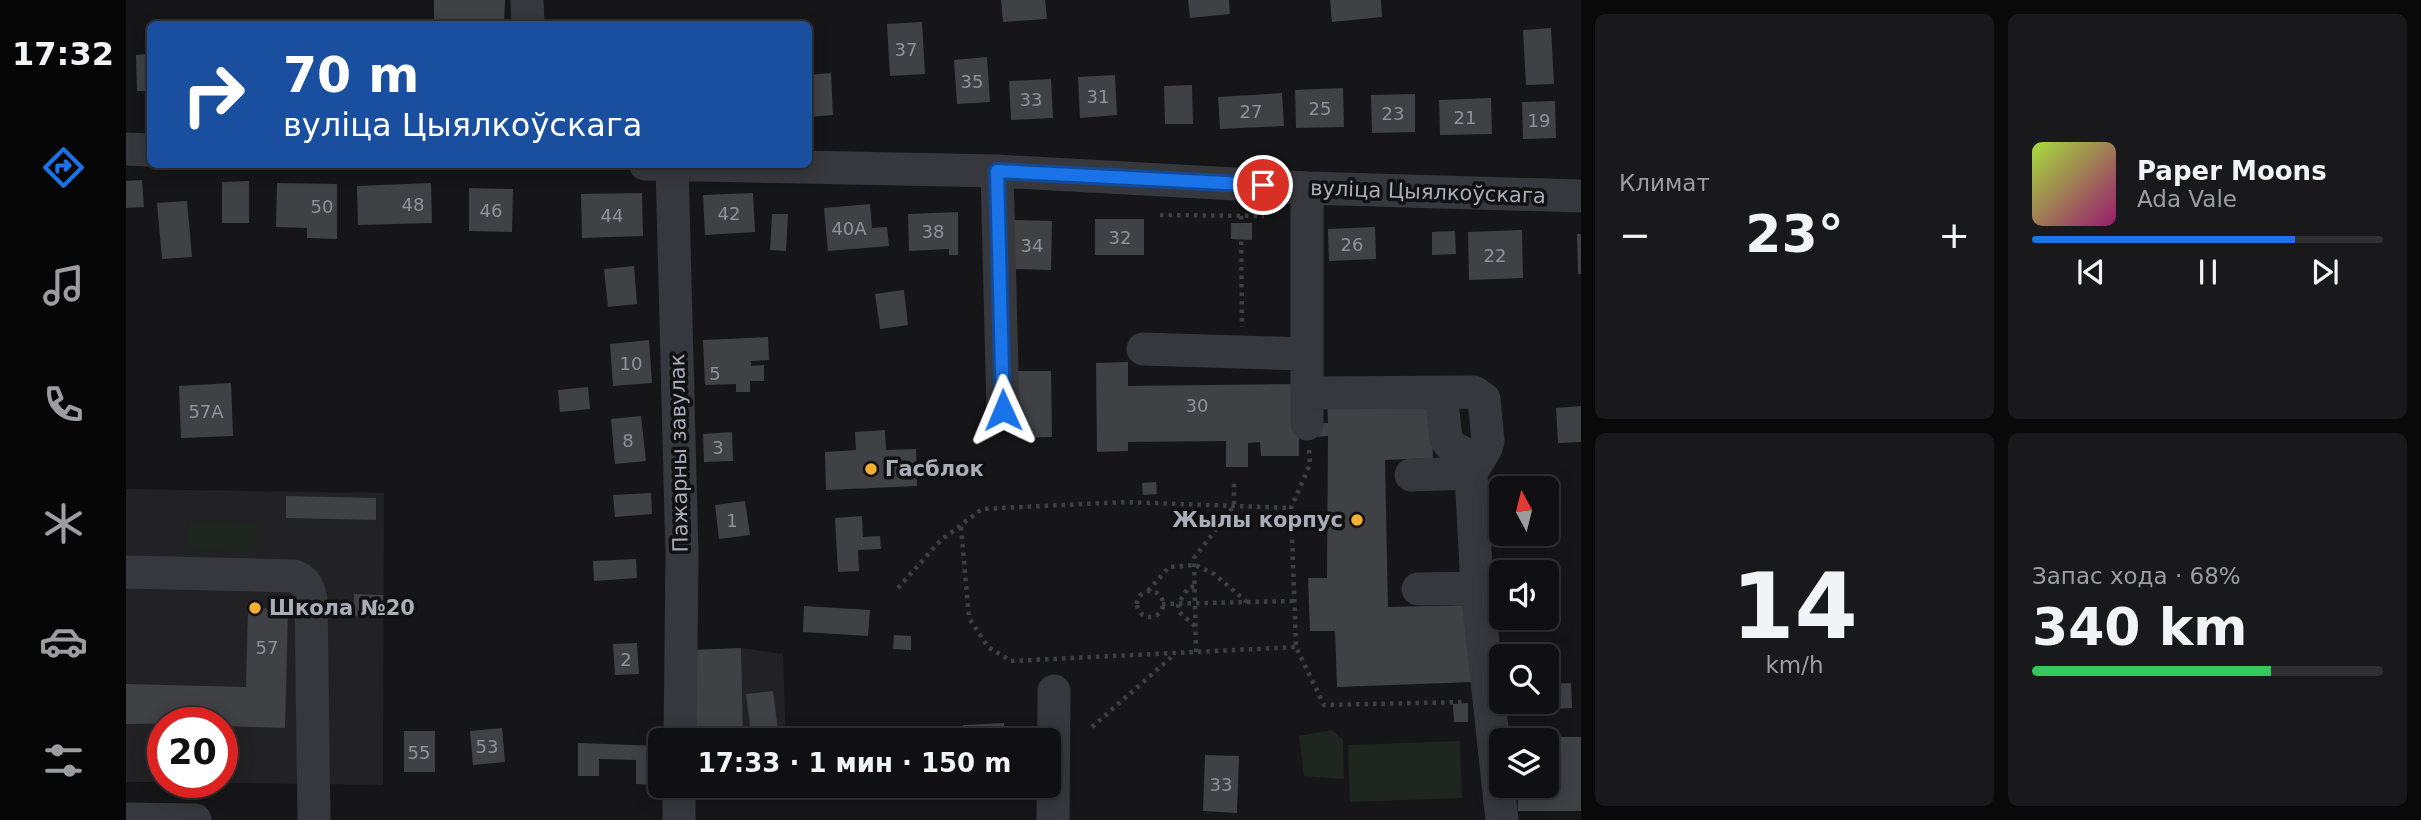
<!DOCTYPE html>
<html lang="ru">
<head>
<meta charset="utf-8">
<style>
	body { margin:0; font-family:"DejaVu Sans",sans-serif; background:#19191b; color:#f1f3f6; height:100vh; display:flex; flex-direction:column; font-size:26px; white-space:nowrap }
	* { box-sizing:border-box; margin:0 }
	p { font-size:23px; color:#9c9d9f }
	.icon { flex:none; width:38px; height:38px; fill:none; stroke:currentColor; stroke-width:2; stroke-linecap:round; stroke-linejoin:round }
	.map { position:relative; flex:1; overflow:hidden }
	.sheet { display:flex; flex-direction:column; gap:14px; padding:14px; background:#09090a; width:840px }
	.sheet>* { flex:none }
	.hud { position:absolute; left:21px; top:21px; width:665px; height:147px; border-radius:10px; box-shadow:0 4px 18px #0003,0 0 0 2px #303032; background:#1a4fa0; color:#fff; overflow:hidden }
	.needle { width:46px; rotate:353deg }
	.tools { position:absolute; left:1363px; top:476px; display:grid; gap:14px }
	.tools a { display:grid; place-items:center; width:70px; height:70px; border-radius:10px; background:#101012; box-shadow:0 4px 18px #0003,0 0 0 2px #303032; font-size:35px }
	.speed { position:absolute; left:21px; top:707px; display:flex; gap:14px; font-size:35px; font-weight:700; text-align:center }
	.speed>* { display:grid; place-content:center; width:91px; height:91px; border-radius:50%; background:#101012; box-shadow:0 4px 18px #0003,0 0 0 2px #303032; line-height:1 }
	.speed .limit { border:10px solid #d22; background:#fff; color:#111 }
	.pin { position:absolute; display:grid; place-items:center; width:60px; height:60px; color:#fff; margin:-30px; border:4px solid #fff; border-radius:50%; box-shadow:0 2px 7px #0007 }
	.me { position:absolute; width:77px; margin:-38px; rotate:359deg; stroke-linejoin:round; filter:drop-shadow(0 0 5px #0008) }
	.turn { display:flex; align-items:center; gap:24px; height:147px; padding:0 21px; font-size:32px }
	.turn .icon { width:91px; height:91px; stroke-width:2.5 }
	.turn b { display:block; font-size:49px; line-height:60px }
	.big { font-size:52px; font-weight:600; line-height:1.1 }
	.sheet .tile { flex:1; display:flex; flex-direction:column; justify-content:center; gap:10px; min-width:0; padding:0 24px; border-radius:10px; background:#19191b }
	.sheet .dial { align-items:center; gap:0 }
	.dial b { font-size:91px; line-height:1 }
	.song { display:flex; align-items:center; gap:21px }
	.cover { width:84px; height:84px; border-radius:10px; background:linear-gradient(135deg,hsl(80 70% 55%),hsl(320 70% 35%)) }
	.played { height:7px; border-radius:4px; background:linear-gradient(90deg,#1a73e8 75%,#303032 75%) }
	.keys { display:flex; justify-content:space-around; direction:ltr }
	.heat { display:flex; justify-content:space-between; align-items:center; font-size:38px; direction:ltr }
	.charge { height:10px; border-radius:5px; background:linear-gradient(90deg,#34c759 68%,#303032 0) }
	.sheet .tiles { flex:1; display:grid; gap:14px; grid-template-columns:repeat(2,1fr) }
	.trip { position:absolute; left:522px; top:728px; width:413px; height:70px; border-radius:10px; background:#101012; box-shadow:0 4px 18px #0003,0 0 0 2px #303032; font-weight:600; line-height:70px; text-align:center }
	main { display:flex; flex:1; min-height:0 }
	.tabs { display:flex; flex-direction:column; width:126px; justify-content:space-around; align-items:center; background:#060607; color:#9c9d9f }
	.tabs .icon { width:49px; height:49px }
	.tabs .on { color:#1a73e8 }
	.tabs b { font-size:32px; color:#f1f3f6 }
	.map>svg:first-child { display:block }
	.built { fill:#222225 }
	.green { fill:#1e261f }
	.building { fill:#404145 }
	.lines { fill:none; stroke-linecap:round; stroke-linejoin:round }
	.path { stroke:#3d3f44; stroke-width:4.5; stroke-dasharray:3.5 5; stroke-linecap:butt }
	.minor { stroke:#37383d; stroke-width:33 }
	.route-casing { stroke:#114b97; stroke-width:18 }
	.route { stroke:#1a73e8; stroke-width:12 }
	.poi-dot { fill:#f2b134; stroke:#111113; stroke-width:2.5 }
	.labels { text-anchor:middle; dominant-baseline:central; stroke-width:7; stroke-linejoin:round; paint-order:stroke }
	.number-label { font-size:18px; fill:#8e929b }
	.street-label { font-size:21px; fill:#a8adb8; stroke:#111113 }
	.poi-label { font-size:21px; font-weight:bold; fill:#a8adb8; stroke:#111113; text-anchor:start }
</style>
</head>
<body>
<main>
<nav class="tabs">
<b>17:32</b>
<svg class="icon on" aria-label="directions" viewBox="0 0 24 24"><path d="M12 3l9 9-9 9-9-9zM9 14v-3h6M13 9l2 2-2 2"/></svg>
<svg class="icon" aria-label="music" viewBox="0 0 24 24"><path d="M9 18V5l10-2v13"/><circle cx="6" cy="18" r="3"/><circle cx="16" cy="16" r="3"/></svg>
<svg class="icon" aria-label="phone" viewBox="0 0 24 24"><path d="M5 4h4l2 5-3 2q2 4 5 5l2-3 5 2v4C11 20 4 13 5 4z"/></svg>
<svg class="icon" aria-label="climate" viewBox="0 0 24 24"><path d="M12 3v18M4 7l16 10M4 17L20 7"/></svg>
<svg class="icon" aria-label="car" viewBox="0 0 24 24"><path d="M5 17H2v-5l4-1 3-4h7l3 4 3 1v5h-3M9 17h6M6 11h13"/><circle cx="7" cy="17" r="2"/><circle cx="17" cy="17" r="2"/></svg>
<svg class="icon" aria-label="filters" viewBox="0 0 24 24"><path d="M4 7h16M4 17h16"/><circle cx="9" cy="7" r="2"/><circle cx="15" cy="17" r="2"/></svg>
</nav>
<div class="map">
<svg width="1455" height="820" viewBox="0 0 1455 820">
	<rect width="100%" height="100%" fill="#161618"/>
	<path class="built" d="M0 489 258 493 257 785 44 782H96V723H37V782H0Z
		M615 648 657 654 660 740H568L566 650Z
		M569 786H648V797L618 794 570 796Z"/>
	<path class="green" d="M64 521 130 523V552L63 550Z
		M1206 730 1217 740 1218 779 1178 776 1173 736Z
		M1334 741 1336 798 1224 802 1222 745Z"/>
	<path class="building" d="M308 0H379L378 24H308Z
		M875 0H919L921 19 877 22Z
		M1062 0H1103L1104 14 1064 18Z
		M1204 0H1255L1256 17 1206 22Z
		M796 22 799 74 764 76 761 24Z
		M1425 28 1428 84 1400 85 1397 30Z
		M24 54V91H11L10 55Z
		M861 57 864 102 831 104 828 60Z
		M705 73 707 115 682 117V75Z
		M989 75 991 115 954 118 952 77Z
		M925 79 927 118 885 120 883 81Z
		M1066 85 1067 124H1039L1038 86Z
		M1217 88 1218 127 1170 128 1169 90Z
		M1156 93 1158 126 1094 129 1092 97Z
		M1289 94V132L1246 133 1245 95Z
		M1365 98 1366 134 1314 135 1313 100Z
		M1429 101 1430 138 1397 139 1396 102Z
		M16 180 18 207 0 208V181Z
		M123 181V223H96V182Z
		M151 183 211 184V239L181 238V228L150 227Z
		M305 183 306 223 232 225 231 186Z
		M343 188 387 189 386 232 343 231Z
		M516 193 517 236 456 238 455 194Z
		M627 193 629 232 579 235 577 195Z
		M61 201 66 257 36 259 31 203Z
		M744 204 746 228 761 227 763 246 702 251 698 208Z
		M832 212V255H823V249L783 251 782 214Z
		M646 214H662L660 251 644 250Z
		M969 219H1018V255H969Z
		M887 220 926 221 925 270 886 269Z
		M1105 223H1126V240L1105 239Z
		M1249 227 1250 259 1203 261 1202 229Z
		M1396 230 1397 278 1343 280 1342 232Z
		M1329 231 1330 254 1306 255V232Z
		M1451 234H1455V274H1452Z
		M508 266 511 304 482 307 478 269Z
		M778 290 782 325 754 329 749 294Z
		M642 337 643 360 625 361V366L638 365V381H624V392H610V384L579 385 577 340Z
		M523 340 526 383 487 386 484 344Z
		M1002 362V386L1172 384V424L1202 423 1201 401 1301 398 1306 426 1307 458 1259 460 1262 607 1345 605 1347 682 1211 687 1209 631H1184L1182 578H1201L1202 436 1173 438V456H1135L1134 442 1122 443V467H1100V441L1002 442V451L971 452 970 363Z
		M890 371H925L926 437 891 438Z
		M105 383 107 436 55 438 53 386Z
		M462 387 464 409 434 412 432 390Z
		M1455 406V442L1432 443 1430 408Z
		M515 416 520 461 489 464 485 419Z
		M759 430 760 450 790 449 791 486 700 490 699 452 730 450 729 432Z
		M606 432 607 461 578 462 577 434Z
		M1030 482 1031 494 1017 495 1016 483Z
		M525 493 526 514 489 517 487 495Z
		M160 496 250 498V520L160 518Z
		M619 501 624 535 593 539 589 505Z
		M736 516 737 537 754 536 755 549 732 550 733 571 712 572 709 518Z
		M510 559 511 578 468 581 467 561Z
		M228 594 257 595 256 617 228 616Z
		M678 606 744 610 742 636 677 632Z
		M122 608 162 609 159 728 96 726V723L0 724V684L120 687Z
		M768 635 785 636V650L767 649Z
		M511 643 513 674 489 675 487 644Z
		M615 648 617 740H568L566 650Z
		M1445 683 1446 708 1422 709 1421 684Z
		M647 691 653 738 626 740 620 694Z
		M1342 703V722H1328L1327 704Z
		M878 723 879 740H838L837 725Z
		M376 728 379 762 347 765 344 731Z
		M278 731H309V772H278Z
		M1392 737H1455V811H1392V786H1421V740H1392Z
		M452 743 534 746V785L510 784V760L473 759V776H452Z
		M1079 755 1113 756 1111 813 1077 811Z
		M569 786H618V794L570 796Z
		M648 786H675L676 796 648 797Z"/>
	<g class="lines">
		<path class="path" d="M1034 215 1138 216
			M1115 216 1116 327
			M1183 450 1184 464 1165 508 1170 647 1198 705 1338 702
			M835 527 843 618 862 647 885 661 1170 647
			M772 588 814 541 856 509 999 502 1165 508
			M1022 591 1043 567 1069 565 1088 574 1121 602
			M1011 604a13 13 0 1 1 26 0a13 13 0 1 1-26 0Z
			M1036 604 1168 601
			M1069 626 1053 612 1052 604 1062 588 1069 586
			M1070 652 1068 558 1108 506V479
			M966 727 1049 654"/>
		<path class="minor" d="M401 0 402 24
			M0 149 24 150
			M519 164 871 171 1181 188 1455 196
			M546 165 556 556 554 740
			M871 171 877 410
			M1181 188V424
			M1017 349 1181 354
			M1181 393 1348 392 1358 399 1362 441 1360 448 1345 473 1351 588 1376 820
			M1315 393 1320 439 1326 447 1352 461
			M1285 475 1345 473
			M0 572 168 576C180 581 183 587 185 600L188 820
			M1292 589 1351 588
			M0 819 69 820
			M553 820V786
			M927 820 928 691"/>
	</g>
	<g class="lines">
		<g class="route-casing">
			<path id="route" d="M877 410 871 171 1137 185"/>
		</g>
		<use href="#route" class="route"/>
	</g>
	<g class="poi-dot">
		<circle cx="745" cy="469" r="7"/>
		<circle cx="1231" cy="520" r="7"/>
		<circle cx="129" cy="608" r="7"/>
	</g>
	<g class="labels">
		<g class="number-label">
			<text x="780" y="49">37</text>
			<text x="846" y="81">35</text>
			<text x="972" y="96">31</text>
			<text x="905" y="99">33</text>
			<text x="1194" y="108">25</text>
			<text x="1125" y="111">27</text>
			<text x="1267" y="113">23</text>
			<text x="1339" y="117">21</text>
			<text x="1413" y="120">19</text>
			<text x="287" y="204">48</text>
			<text x="196" y="206">50</text>
			<text x="365" y="210">46</text>
			<text x="603" y="213">42</text>
			<text x="486" y="215">44</text>
			<text x="723" y="228">40А</text>
			<text x="807" y="231">38</text>
			<text x="994" y="237">32</text>
			<text x="1226" y="244">26</text>
			<text x="906" y="245">34</text>
			<text x="1369" y="255">22</text>
			<text x="505" y="363">10</text>
			<text x="589" y="373">5</text>
			<text x="1071" y="405">30</text>
			<text x="80" y="411">57А</text>
			<text x="502" y="440">8</text>
			<text x="592" y="447">3</text>
			<text x="606" y="520">1</text>
			<text x="141" y="647">57</text>
			<text x="500" y="659">2</text>
			<text x="361" y="746">53</text>
			<text x="293" y="752">55</text>
			<text x="1095" y="784">33</text>
		</g>
		<g class="street-label">
			<text transform="translate(1302 192) rotate(2)">вуліца Цыялкоўскага</text>
			<text transform="translate(553 453) rotate(-91)">Пажарны завулак</text>
		</g>
		<g class="poi-label">
			<text x="759" y="469">Гасблок</text>
			<text x="1217" y="520" text-anchor="end">Жылы корпус</text>
			<text x="143" y="608">Школа №20</text>
		</g>
	</g>
</svg>
<div class="tools">
<a><svg class="needle" viewBox="-14 -14 28 28"><path d="M0-13l5 13h-10z" fill="#e53935"/><path d="M0 13l5-13h-10z" fill="#9c9d9f"/></svg></a>
<a><svg class="icon" aria-label="sound" viewBox="0 0 24 24"><path d="M4 9h4l5-4v14l-5-4H4zM17 9q2 3 0 6"/></svg></a>
<a><svg class="icon" aria-label="search" viewBox="0 0 24 24"><circle cx="10" cy="10" r="6"/><path d="M15 15l6 6"/></svg></a>
<a><svg class="icon" aria-label="layers" viewBox="0 0 24 24"><path d="M12 4l9 5-9 5-9-5zM3 14l9 5 9-5"/></svg></a>
</div>
<div class="speed"><div class="limit">20</div></div>
<div class="pin" style="left:1137px;top:185px;background:#d93025"><svg class="icon" aria-label="arrive" viewBox="0 0 24 24"><path d="M6 21V4h12l-3 4 3 4H6"/></svg></div>
<svg class="me" style="left:877px;top:410px" viewBox="-20 -20 40 40"><path d="M0-17L14 15 0 8-14 15z" fill="#1a73e8" stroke="#fff" stroke-width="4"/></svg>
<div class="trip">17:33 · 1 мин · 150 m</div>
<div class="hud">
<div class="turn"><svg class="icon" aria-label="right" viewBox="0 0 24 24"><path d="M7 20v-9h11M14 6l5 5-5 5"/></svg><div><b>70 m</b>вуліца Цыялкоўскага</div></div>
</div>
</div>
<section class="sheet">
<div class="tiles">
<div class="tile"><p>Климат</p>
<div class="heat"><a>−</a><b class="big">23°</b><a>+</a></div>
</div>
<div class="tile">
<div class="song"><i class="cover"></i><div><b>Paper Moons</b><p>Ada Vale</p></div></div>
<div class="played"></div>
<div class="keys"><svg class="icon" aria-label="previous" viewBox="0 0 24 24"><path d="M18 5L8 12l10 7zM5 5v14"/></svg><svg class="icon" aria-label="pause" viewBox="0 0 24 24"><path d="M8 5v14M16 5v14"/></svg><svg class="icon" aria-label="next" viewBox="0 0 24 24"><path d="M6 5l10 7-10 7zM19 5v14"/></svg></div>
</div>
<div class="tile dial"><b>14</b><p>km/h</p></div>
<div class="tile"><p>Запас хода · 68%</p><b class="big">340 km</b><div class="charge"></div></div>
</div>
</section>
</main>
</body>
</html>
